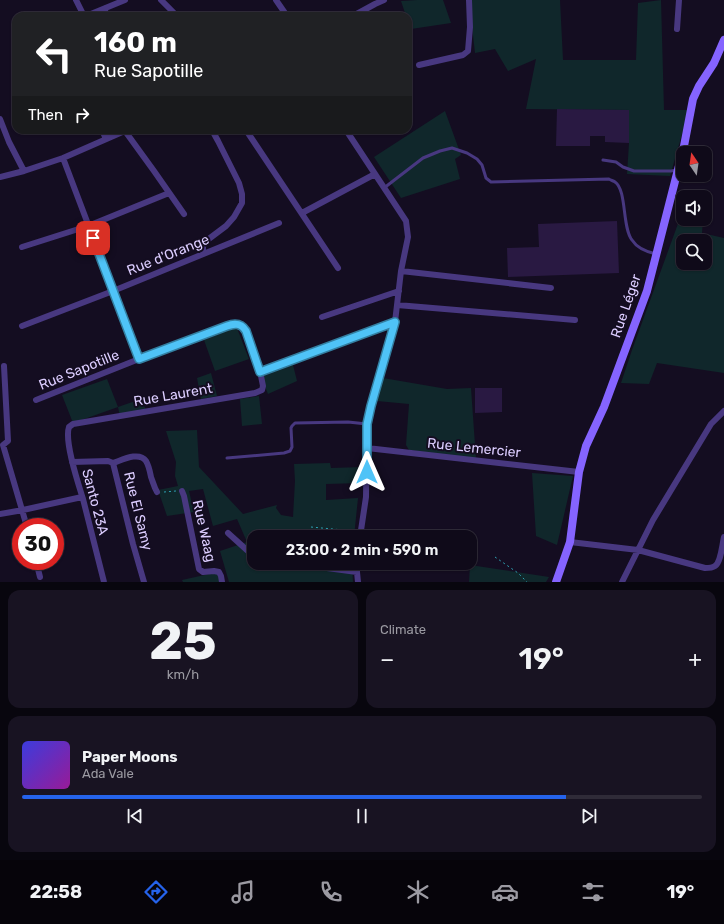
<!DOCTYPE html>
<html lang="en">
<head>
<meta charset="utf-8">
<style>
	body { margin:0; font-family:Rubik,sans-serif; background:#181322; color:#f1f3f6; height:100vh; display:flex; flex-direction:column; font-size:15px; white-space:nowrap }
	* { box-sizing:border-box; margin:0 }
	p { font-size:13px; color:#9b9aa2 }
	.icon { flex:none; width:22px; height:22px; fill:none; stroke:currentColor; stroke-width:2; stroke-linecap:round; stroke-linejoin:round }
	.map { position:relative; height:582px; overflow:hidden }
	.details { display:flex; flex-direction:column; gap:8px; padding:8px; background:#08060e; flex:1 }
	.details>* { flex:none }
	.banner { position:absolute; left:12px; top:12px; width:400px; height:122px; border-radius:12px; box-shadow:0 1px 3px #0004,0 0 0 1px #2f2b38; background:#202124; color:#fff; overflow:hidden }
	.needle { width:26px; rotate:347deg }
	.buttons { position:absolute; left:676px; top:146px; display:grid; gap:8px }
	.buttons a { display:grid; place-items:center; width:36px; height:36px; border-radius:8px; background:#0f0a19; box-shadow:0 1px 3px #0004,0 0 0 1px #2f2b38; font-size:20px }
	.speed { position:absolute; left:12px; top:518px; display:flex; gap:8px; font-size:20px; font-weight:700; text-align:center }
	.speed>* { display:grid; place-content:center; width:52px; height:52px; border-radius:50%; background:#0f0a19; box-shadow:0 1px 3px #0004,0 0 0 1px #2f2b38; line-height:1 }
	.speed .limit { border:6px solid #d22; background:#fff; color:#111 }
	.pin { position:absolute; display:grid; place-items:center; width:34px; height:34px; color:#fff; margin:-17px; border-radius:8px; box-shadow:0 2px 6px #0006 }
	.me { position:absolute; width:44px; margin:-22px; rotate:0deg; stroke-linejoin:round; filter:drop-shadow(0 0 3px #0008) }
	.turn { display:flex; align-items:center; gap:14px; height:84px; padding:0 16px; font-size:18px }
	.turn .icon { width:52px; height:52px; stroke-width:2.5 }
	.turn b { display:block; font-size:28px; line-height:34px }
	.then { display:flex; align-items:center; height:38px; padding:0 16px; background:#0003; gap:8px; font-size:15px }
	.big { font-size:30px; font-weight:600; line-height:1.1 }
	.details .card { flex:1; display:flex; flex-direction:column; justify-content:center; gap:6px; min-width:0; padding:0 14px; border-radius:12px; background:#181322 }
	.details .dial { align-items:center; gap:0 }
	.dial b { font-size:52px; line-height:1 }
	.song { display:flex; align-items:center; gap:12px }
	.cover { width:48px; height:48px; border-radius:6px; background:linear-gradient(135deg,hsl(240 70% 55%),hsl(300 70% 35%)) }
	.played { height:4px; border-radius:2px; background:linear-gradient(90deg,#2563eb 80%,#2f2b38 80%) }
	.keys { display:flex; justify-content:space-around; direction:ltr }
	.heat { display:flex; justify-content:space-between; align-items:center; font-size:22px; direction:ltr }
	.details .tiles { flex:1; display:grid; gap:8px; grid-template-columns:1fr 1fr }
	.card:last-child { grid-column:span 2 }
	.trip { position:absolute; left:247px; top:530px; width:230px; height:40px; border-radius:12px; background:#0f0a19; box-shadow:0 1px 3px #0004,0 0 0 1px #2f2b38; font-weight:600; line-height:40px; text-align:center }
	.menu { display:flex; height:64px; justify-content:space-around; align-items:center; background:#06040a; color:#9b9aa2 }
	.menu .icon { width:28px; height:28px }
	.menu .current { color:#2563eb }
	.menu b { font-size:18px; color:#f1f3f6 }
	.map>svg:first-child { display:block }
	.green { fill:#10272b; fill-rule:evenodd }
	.building { fill:#291942 }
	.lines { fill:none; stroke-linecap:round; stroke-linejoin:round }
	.path { stroke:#2da1b3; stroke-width:1; stroke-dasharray:2 3; stroke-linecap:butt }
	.lane { stroke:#483880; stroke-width:3 }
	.street { stroke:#483880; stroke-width:6 }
	.secondary { stroke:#8564ff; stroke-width:8 }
	.route-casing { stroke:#337fa1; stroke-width:10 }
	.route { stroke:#4fc3f7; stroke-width:7 }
	.labels { text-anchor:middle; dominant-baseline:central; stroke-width:4; stroke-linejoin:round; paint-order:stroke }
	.street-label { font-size:14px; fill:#dccdff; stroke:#140d21 }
</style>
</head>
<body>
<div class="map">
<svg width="724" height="582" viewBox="0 0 724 582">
	<rect width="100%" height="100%" fill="#140d21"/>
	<path class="green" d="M417 0H443L451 23 411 29 408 20V16H406L401 1Z
		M469 0H560L563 60H636L638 3 661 0 664 110H689L670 176 627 174 629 143V110L526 109 536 59 508 71 495 49 475 53Z
		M445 111 461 155 455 159 460 179 401 198 374 157Z
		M683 210V219H703L702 233 724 238V373L657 363 649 384 621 383 632 350ZM683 241H705V263H683Z
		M237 328 249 359 215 371 204 340 230 330Z
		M293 365 297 381 268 394 261 377Z
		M211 373 217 396 201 399 197 378Z
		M383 378 447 389 471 388 476 459 409 450 406 445 409 404 377 401Z
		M107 379 118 407 141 399 146 410 120 417 118 407 73 423 62 395Z
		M259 396 262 424 242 426 240 399Z
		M197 430 199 467 243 514 277 505 276 508 281 515 293 517 295 481 294 464 330 463 331 468 363 467 361 483 326 484V500L358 498 354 537H254V563H352L353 582H229L220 551 247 542 237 519 213 526 203 489 189 491 194 512 167 516 158 490 178 486 175 476 176 462 166 431Z
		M532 473 573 476 557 545 536 536Z
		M470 565 549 577 546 582H469Z
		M218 572 221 582H183L182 580Z"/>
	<path class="building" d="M557 109 629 110V143L605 142V136H590V146H556Z
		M617 221 619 273 508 277 507 248 539 247 538 224Z
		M475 388H502V412L475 413Z"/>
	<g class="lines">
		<path class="path" d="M164 492 176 491
			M311 527 354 531
			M495 557 518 573 527 582"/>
		<path class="lane" d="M105 7 109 16
			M603 160 616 162 623 167 634 171H671L677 170
			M384 188 423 158 440 151 452 148 467 153 477 159 482 165 486 178 491 182 609 179C610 180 614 181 615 182 627 190 622 228 632 240 637 248 647 252 656 254
			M227 458 284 453 290 451 292 447 291 428 292 426 295 423 348 422 367 424"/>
		<path class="street" d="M76 0 84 16
			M161 0 177 16
			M276 0 287 16
			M86 16 125 0
			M353 16 375 4 384 0
			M677 29 679 0
			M419 65 463 55 468 51 470 27 469 0
			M0 119 9 142 24 171
			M102 130 106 139
			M246 130 338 268
			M346 130 406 221 408 237 401 271 395 322 371 406 367 424 366 497 360 537
			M125 131 154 171 184 214
			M63 158 139 359
			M0 177 24 171 63 158 127 130
			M302 213 375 174
			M22 247 88 226 169 193
			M203 254V246L206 241 226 226 234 217 242 203V194L239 183 218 141 212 130
			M401 271 551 288
			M397 305 575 320
			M322 317 399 291
			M22 326 113 291 279 223
			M4 366 8 441 3 445 27 527
			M36 400 139 359 233 324C239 324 242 325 246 331L260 371 395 322
			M367 448 579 472
			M72 462 108 461 113 463 133 544 144 582
			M113 463C122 460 139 451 146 461 149 466 150 472 151 477 153 482 154 487 157 492
			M182 491 184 496 199 569 203 572 214 571 219 572 221 576 222 582
			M0 514 23 510 82 497
			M228 533 249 552 254 555
			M570 542 638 550 705 568C708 568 712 568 715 566 721 562 722 545 724 537
			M36 561 40 577
			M289 563 357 572
			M357 563V572L358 582
			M104 582C97 554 90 526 83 499 78 483 64 441 69 427L73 424 79 423 255 393 262 390 263 386 260 371
			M622 582 653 520 711 424 724 411"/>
		<path class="secondary" d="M556 582 570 542 579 472 586 446 604 407 647 291 684 146 693 99 699 86 714 63 724 40"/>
	</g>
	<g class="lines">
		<g class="route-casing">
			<path id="route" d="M93 238 139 359 227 326C235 323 241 323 246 331L260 372 395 322 371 406 367 424V472"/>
		</g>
		<use href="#route" class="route"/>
	</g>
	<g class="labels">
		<g class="street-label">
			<text transform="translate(168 255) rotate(-22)">Rue d'Orange</text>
			<text transform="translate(626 306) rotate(-71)">Rue Léger</text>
			<text transform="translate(79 370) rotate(-22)">Rue Sapotille</text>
			<text transform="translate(173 395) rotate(-10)">Rue Laurent</text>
			<text transform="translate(474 448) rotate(6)">Rue Lemercier</text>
			<text transform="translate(95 502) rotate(75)">Santo 23A</text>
			<text transform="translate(138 511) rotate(76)">Rue El Samy</text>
			<text transform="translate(204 531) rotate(77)">Rue Waag</text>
		</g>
	</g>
</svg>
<div class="buttons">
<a><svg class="needle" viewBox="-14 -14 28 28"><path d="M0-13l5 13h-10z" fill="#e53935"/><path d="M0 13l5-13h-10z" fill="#9b9aa2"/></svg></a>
<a><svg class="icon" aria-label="sound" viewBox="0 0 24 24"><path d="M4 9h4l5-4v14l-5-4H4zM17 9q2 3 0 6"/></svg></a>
<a><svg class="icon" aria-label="search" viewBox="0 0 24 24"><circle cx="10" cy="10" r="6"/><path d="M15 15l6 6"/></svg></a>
</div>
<div class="speed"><div class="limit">30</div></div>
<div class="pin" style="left:93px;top:238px;background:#d93025"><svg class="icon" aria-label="arrive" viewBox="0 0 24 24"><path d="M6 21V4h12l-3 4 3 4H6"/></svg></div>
<svg class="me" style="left:367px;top:472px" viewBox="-20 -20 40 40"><path d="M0-17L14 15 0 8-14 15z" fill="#4fc3f7" stroke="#fff" stroke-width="4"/></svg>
<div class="trip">23:00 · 2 min · 590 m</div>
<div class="banner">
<div class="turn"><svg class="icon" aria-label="left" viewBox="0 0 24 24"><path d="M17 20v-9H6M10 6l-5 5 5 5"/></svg><div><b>160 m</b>Rue Sapotille</div></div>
<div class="then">Then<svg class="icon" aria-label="right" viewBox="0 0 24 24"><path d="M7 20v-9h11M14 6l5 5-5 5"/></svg></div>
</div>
</div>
<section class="details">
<div class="tiles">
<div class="card dial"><b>25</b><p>km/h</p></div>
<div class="card"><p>Climate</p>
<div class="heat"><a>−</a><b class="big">19°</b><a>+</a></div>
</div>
<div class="card">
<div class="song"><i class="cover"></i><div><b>Paper Moons</b><p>Ada Vale</p></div></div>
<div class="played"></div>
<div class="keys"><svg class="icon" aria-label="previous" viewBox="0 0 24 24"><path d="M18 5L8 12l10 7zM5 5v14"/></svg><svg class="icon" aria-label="pause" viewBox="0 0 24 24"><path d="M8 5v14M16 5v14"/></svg><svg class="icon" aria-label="next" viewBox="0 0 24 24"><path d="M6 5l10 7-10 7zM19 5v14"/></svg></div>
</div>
</div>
</section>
<nav class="menu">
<b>22:58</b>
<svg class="icon current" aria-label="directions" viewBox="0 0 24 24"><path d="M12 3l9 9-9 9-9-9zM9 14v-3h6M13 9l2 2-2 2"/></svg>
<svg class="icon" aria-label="music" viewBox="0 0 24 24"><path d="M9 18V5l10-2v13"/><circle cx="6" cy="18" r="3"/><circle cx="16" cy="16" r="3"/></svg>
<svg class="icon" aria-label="phone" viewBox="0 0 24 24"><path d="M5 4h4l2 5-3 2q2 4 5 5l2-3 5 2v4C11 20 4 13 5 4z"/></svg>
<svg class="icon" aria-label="climate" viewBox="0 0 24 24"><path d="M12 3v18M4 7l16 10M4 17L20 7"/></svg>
<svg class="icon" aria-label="car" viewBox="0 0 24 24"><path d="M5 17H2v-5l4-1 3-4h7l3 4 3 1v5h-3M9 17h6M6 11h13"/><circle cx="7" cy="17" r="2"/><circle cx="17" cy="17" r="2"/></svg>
<svg class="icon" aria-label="filters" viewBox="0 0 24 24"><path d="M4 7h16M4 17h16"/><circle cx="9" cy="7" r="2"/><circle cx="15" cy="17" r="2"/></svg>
<b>19°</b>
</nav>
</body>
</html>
